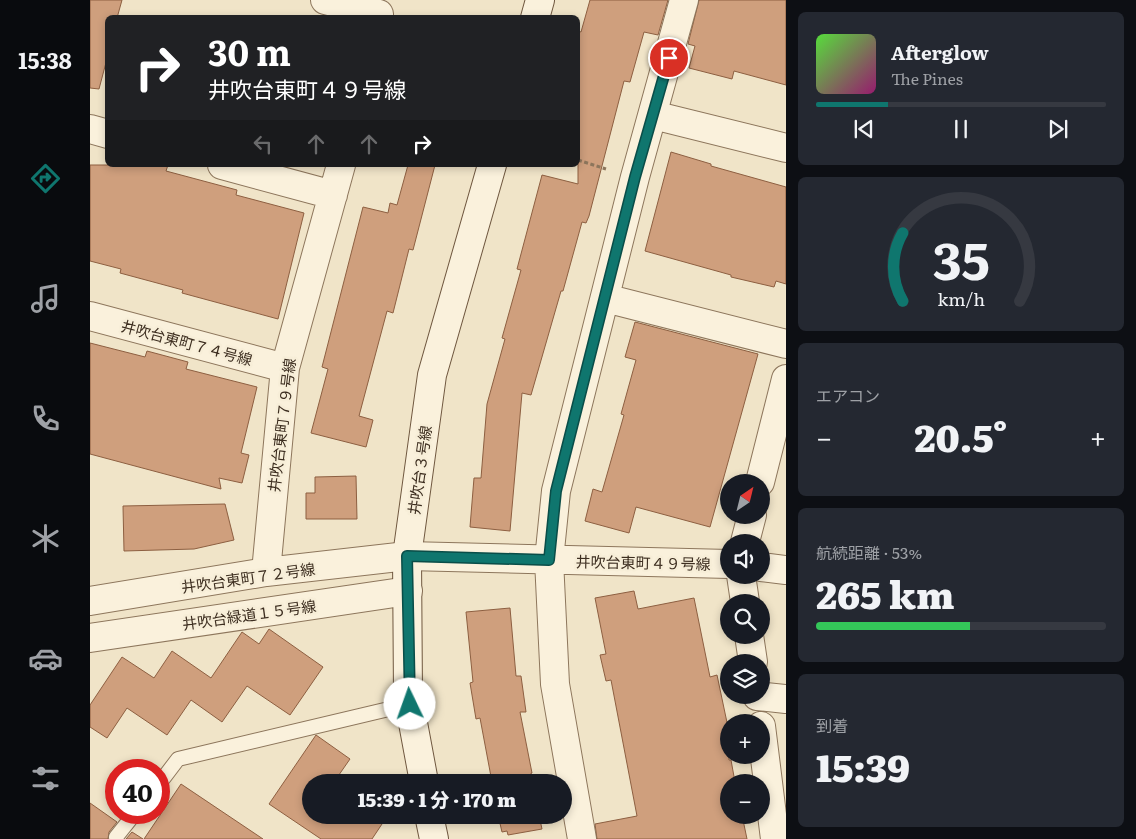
<!DOCTYPE html>
<html lang="ja">
<head>
<meta charset="utf-8">
<style>
	body { margin:0; font-family:Literata,"Noto Sans JP",serif; background:#242831; color:#f1f3f6; height:100vh; display:flex; flex-direction:column; font-size:19px; white-space:nowrap }
	* { box-sizing:border-box; margin:0 }
	p { font-size:16px; color:#9ea1a6 }
	.icon { flex:none; width:28px; height:28px; fill:none; stroke:currentColor; stroke-width:2; stroke-linecap:round; stroke-linejoin:round }
	.map { position:relative; flex:1; overflow:hidden }
	.panel { display:flex; flex-direction:column; gap:12px; padding:12px; background:#0d0f14; width:350px }
	.panel>* { flex:none }
	.top-card { position:absolute; left:15px; top:15px; width:475px; height:152px; border-radius:8px; box-shadow:0 2px 8px #0003; background:#202124; color:#fff; overflow:hidden }
	.needle { width:32px; rotate:35deg }
	.controls { position:absolute; left:630px; top:474px; display:grid; gap:10px }
	.controls a { display:grid; place-items:center; width:50px; height:50px; border-radius:50%; background:#171b24; box-shadow:0 2px 8px #0003; font-size:25px }
	.speed { position:absolute; left:15px; top:759px; display:flex; gap:10px; font-size:25px; font-weight:700; text-align:center }
	.speed>* { display:grid; place-content:center; width:65px; height:65px; border-radius:50%; background:#171b24; box-shadow:0 2px 8px #0003; line-height:1 }
	.speed .limit { border:8px solid #d22; background:#fff; color:#111 }
	.pin { position:absolute; display:grid; place-items:center; width:42px; height:42px; color:#fff; margin:-21px; border:2px solid #fff; border-radius:50%; box-shadow:0 1px 5px #0007 }
	.me { position:absolute; width:55px; margin:-28px; rotate:357deg; stroke-linejoin:round; filter:drop-shadow(0 0 4px #0008) }
	.turn { display:flex; align-items:center; gap:18px; height:105px; padding:0 20px; font-size:22px }
	.turn .icon { width:65px; height:65px; stroke-width:2.5 }
	.turn b { display:block; font-size:35px; line-height:42px }
	.lanes { display:flex; align-items:center; height:48px; padding:0 20px; background:#0003; justify-content:center; gap:25px; direction:ltr }
	.lanes .off { opacity:.35 }
	.big { font-size:38px; font-weight:800; line-height:1.1 }
	.panel .card { flex:1; display:flex; flex-direction:column; justify-content:center; gap:8px; min-width:0; padding:0 18px; border-radius:8px; background:#242831 }
	.panel .dial { align-items:center; gap:0 }
	.dial svg { height:130px; overflow:visible; fill:none; stroke:#363941; stroke-width:7; stroke-linecap:round; text-anchor:middle }
	.dial text { fill:#f1f3f6; stroke:none }
	.song { display:flex; align-items:center; gap:15px }
	.cover { width:60px; height:60px; border-radius:8px; background:linear-gradient(135deg,hsl(110 70% 55%),hsl(320 70% 35%)) }
	.played { height:5px; border-radius:2px; background:linear-gradient(90deg,#0f766e 25%,#363941 25%) }
	.keys { display:flex; justify-content:space-around; direction:ltr }
	.heat { display:flex; justify-content:space-between; align-items:center; font-size:28px; direction:ltr }
	.charge { height:8px; border-radius:4px; background:linear-gradient(90deg,#34c759 53%,#363941 0) }
	.trip { position:absolute; left:212px; top:774px; width:270px; height:50px; border-radius:25px; background:#171b24; box-shadow:0 2px 8px #0003; font-weight:800; line-height:50px; text-align:center }
	main { display:flex; flex:1; min-height:0 }
	.dock { display:flex; flex-direction:column; width:90px; justify-content:space-around; align-items:center; background:#090b0e; color:#9ea1a6 }
	.dock .icon { width:35px; height:35px }
	.dock .active { color:#0f766e }
	.dock b { font-size:22px; color:#f1f3f6 }
	.map>svg:first-child { display:block }
	.building { fill:#cf9f7d; stroke:#8d5f41 }
	.lines { fill:none; stroke-linecap:round; stroke-linejoin:round }
	.lane-casing { stroke:#8d765c; stroke-width:16 }
	.street-casing { stroke:#8d765c; stroke-width:30 }
	.secondary-casing { stroke:#6f573f; stroke-width:30 }
	.path { stroke:#8d765c; stroke-width:3; stroke-dasharray:4 2.5; stroke-linecap:butt }
	.lane { stroke:#faf1dc; stroke-width:14 }
	.street { stroke:#faf1dc; stroke-width:28 }
	.secondary { stroke:#faf1dc; stroke-width:28 }
	.route-casing { stroke:#0a4d48; stroke-width:12 }
	.route { stroke:#0f766e; stroke-width:9 }
	.labels { text-anchor:middle; dominant-baseline:central; stroke-width:5; stroke-linejoin:round; paint-order:stroke }
	.street-label { font-size:15px; fill:#3d2e20; stroke:#f7eed8 }
</style>
</head>
<body>
<main>
<nav class="dock">
<b>15:38</b>
<svg class="icon active" aria-label="directions" viewBox="0 0 24 24"><path d="M12 3l9 9-9 9-9-9zM9 14v-3h6M13 9l2 2-2 2"/></svg>
<svg class="icon" aria-label="music" viewBox="0 0 24 24"><path d="M9 18V5l10-2v13"/><circle cx="6" cy="18" r="3"/><circle cx="16" cy="16" r="3"/></svg>
<svg class="icon" aria-label="phone" viewBox="0 0 24 24"><path d="M5 4h4l2 5-3 2q2 4 5 5l2-3 5 2v4C11 20 4 13 5 4z"/></svg>
<svg class="icon" aria-label="climate" viewBox="0 0 24 24"><path d="M12 3v18M4 7l16 10M4 17L20 7"/></svg>
<svg class="icon" aria-label="car" viewBox="0 0 24 24"><path d="M5 17H2v-5l4-1 3-4h7l3 4 3 1v5h-3M9 17h6M6 11h13"/><circle cx="7" cy="17" r="2"/><circle cx="17" cy="17" r="2"/></svg>
<svg class="icon" aria-label="filters" viewBox="0 0 24 24"><path d="M4 7h16M4 17h16"/><circle cx="9" cy="7" r="2"/><circle cx="15" cy="17" r="2"/></svg>
</nav>
<div class="map">
<svg width="696" height="839" viewBox="0 0 696 839">
	<rect width="100%" height="100%" fill="#f0e4c8"/>
	<path class="building" d="M0 0H32L27 18H18V55L9 89 0 88Z
		M500 0H578L568 35 554 32 540 82 534 81 499 216 496 223 492 222 473 291H471L441 395 432 393 420 531 380 527 384 478H391L397 404 415 339 412 338 431 270 427 269 452 175 488 184V31L491 32Z
		M609 0H696V85L644 71 642 79 599 68 605 46 598 44Z
		M581 152 621 164V166L696 187V284L686 281 684 287 641 277V275L555 251Z
		M0 165H78L76 171 147 190 146 195 214 213 188 319 92 293 93 290 30 273 31 269 0 261Z
		M318 165H345L323 250 319 249 303 313 297 311 269 416 283 420 276 447 221 433 238 369 232 367 273 207 298 213 300 203 307 205Z
		M545 322 668 354 620 527 546 507 539 533 495 521 503 489 512 492 534 415 531 414 546 360 535 357Z
		M0 343 55 357 57 351 98 362 96 369 167 387 151 453 159 455 152 483 129 478 131 489 0 454Z
		M266 476 267 519H216V493H225V477Z
		M135 504 144 540 104 549 34 551 33 506Z
		M544 591 548 609 604 598 620 677 627 675 639 732V760H641L645 782H639V815H652L657 839H507L505 824 547 816 521 680 516 681 510 655 516 654 505 598Z
		M420 608 426 676H431L436 712H430L442 773H441L443 782H402L390 718 386 719 380 683 383 682 376 612Z
		M179 629 233 667 200 715 157 686 132 722 101 700 77 735 37 708 17 738 0 727V705L32 657 64 678 82 651 121 678 152 632 169 644Z
		M226 735 260 759 244 782H246H221V815H298L282 839H231L179 804Z
		M91 784 173 839H54Z
		M0 803 27 822 19 832 18 839H0Z
		M408 815H449L452 829 418 835 417 831 412 832Z
		M42 832 53 839H36Z"/>
	<g class="lines">
		<g class="lane-casing">
			<path id="lane" d="M69 784 88 759 320 704
				M26 837 46 812"/>
		</g>
		<g class="street-casing">
			<path id="street" d="M235 0 289 14
				M563 115 696 148
				M0 129 18 134
				M132 165 243 195
				M515 298 696 344
				M0 316 195 368
				M670 482 696 379
				M655 542 662 515
				M671 567 696 570
				M176 572 195 368 251 165
				M651 575 655 602
				M0 601 176 572 317 556 639 564
				M659 635 663 662
				M0 638 318 591
				M667 696 696 699
				M671 726 685 839
				M492 839 465 684 459 560 466 491 545 177 594 0"/>
		</g>
		<g class="secondary-casing">
			<path id="secondary" d="M445 18 450 0
				M334 782 318 696 317 556 342 375 402 165
				M339 815 344 839"/>
		</g>
		<path class="path" d="M488 160 516 169"/>
		<use href="#lane" class="lane"/>
		<use href="#street" class="street"/>
		<use href="#secondary" class="secondary"/>
	</g>
	<g class="lines">
		<g class="route-casing">
			<path id="route" d="M320 704 317 556 459 560 466 491 545 177 579 58"/>
		</g>
		<use href="#route" class="route"/>
	</g>
	<g class="labels">
		<g class="street-label">
			<text transform="translate(97 342) rotate(15)">井吹台東町７４号線</text>
			<text transform="translate(191 425) rotate(-83)">井吹台東町７９号線</text>
			<text transform="translate(329 470) rotate(-82)">井吹台３号線</text>
			<text transform="translate(553 562) rotate(1)">井吹台東町４９号線</text>
			<text transform="translate(158 577) rotate(-8)">井吹台東町７２号線</text>
			<text transform="translate(159 614) rotate(-8)">井吹台緑道１５号線</text>
		</g>
	</g>
</svg>
<div class="controls">
<a><svg class="needle" viewBox="-14 -14 28 28"><path d="M0-13l5 13h-10z" fill="#e53935"/><path d="M0 13l5-13h-10z" fill="#9ea1a6"/></svg></a>
<a><svg class="icon" aria-label="sound" viewBox="0 0 24 24"><path d="M4 9h4l5-4v14l-5-4H4zM17 9q2 3 0 6"/></svg></a>
<a><svg class="icon" aria-label="search" viewBox="0 0 24 24"><circle cx="10" cy="10" r="6"/><path d="M15 15l6 6"/></svg></a>
<a><svg class="icon" aria-label="layers" viewBox="0 0 24 24"><path d="M12 4l9 5-9 5-9-5zM3 14l9 5 9-5"/></svg></a>
<a>+</a>
<a>−</a>
</div>
<div class="speed"><div class="limit">40</div></div>
<div class="pin" style="left:579px;top:58px;background:#d93025"><svg class="icon" aria-label="arrive" viewBox="0 0 24 24"><path d="M6 21V4h12l-3 4 3 4H6"/></svg></div>
<svg class="me" style="left:320px;top:704px" viewBox="-20 -20 40 40"><circle r="19" fill="#fff"/><path d="M0-13L10 11 0 6-10 11z" fill="#0f766e"/></svg>
<div class="trip">15:39 · 1 分 · 170 m</div>
<div class="top-card">
<div class="turn"><svg class="icon" aria-label="right" viewBox="0 0 24 24"><path d="M7 20v-9h11M14 6l5 5-5 5"/></svg><div><b>30 m</b>井吹台東町４９号線</div></div>
<div class="lanes"><svg class="icon off" aria-label="left" viewBox="0 0 24 24"><path d="M17 20v-9H6M10 6l-5 5 5 5"/></svg><svg class="icon off" aria-label="ahead" viewBox="0 0 24 24"><path d="M12 20V5M6 11l6-6 6 6"/></svg><svg class="icon off" aria-label="ahead" viewBox="0 0 24 24"><path d="M12 20V5M6 11l6-6 6 6"/></svg><svg class="icon" aria-label="right" viewBox="0 0 24 24"><path d="M7 20v-9h11M14 6l5 5-5 5"/></svg></div>
</div>
</div>
<section class="panel">
<div class="card">
<div class="song"><i class="cover"></i><div><b>Afterglow</b><p>The Pines</p></div></div>
<div class="played"></div>
<div class="keys"><svg class="icon" aria-label="previous" viewBox="0 0 24 24"><path d="M18 5L8 12l10 7zM5 5v14"/></svg><svg class="icon" aria-label="pause" viewBox="0 0 24 24"><path d="M8 5v14M16 5v14"/></svg><svg class="icon" aria-label="next" viewBox="0 0 24 24"><path d="M6 5l10 7-10 7zM19 5v14"/></svg></div>
</div>
<div class="card dial"><svg viewBox="0 0 100 80">
<path d="M14 69A42 42 0 1 1 86 69"/>
<path d="M14 69A42 42 0 0 1 14 27" stroke="#0f766e"/>
<text x="50" y="56" font-size="32" font-weight="700">35</text>
<text x="50" y="72" font-size="11">km/h</text>
</svg></div>
<div class="card"><p>エアコン</p>
<div class="heat"><a>−</a><b class="big">20.5°</b><a>+</a></div>
</div>
<div class="card"><p>航続距離 · 53%</p><b class="big">265 km</b><div class="charge"></div></div>
<div class="card"><p>到着</p><b class="big">15:39</b></div>
</section>
</main>
</body>
</html>
